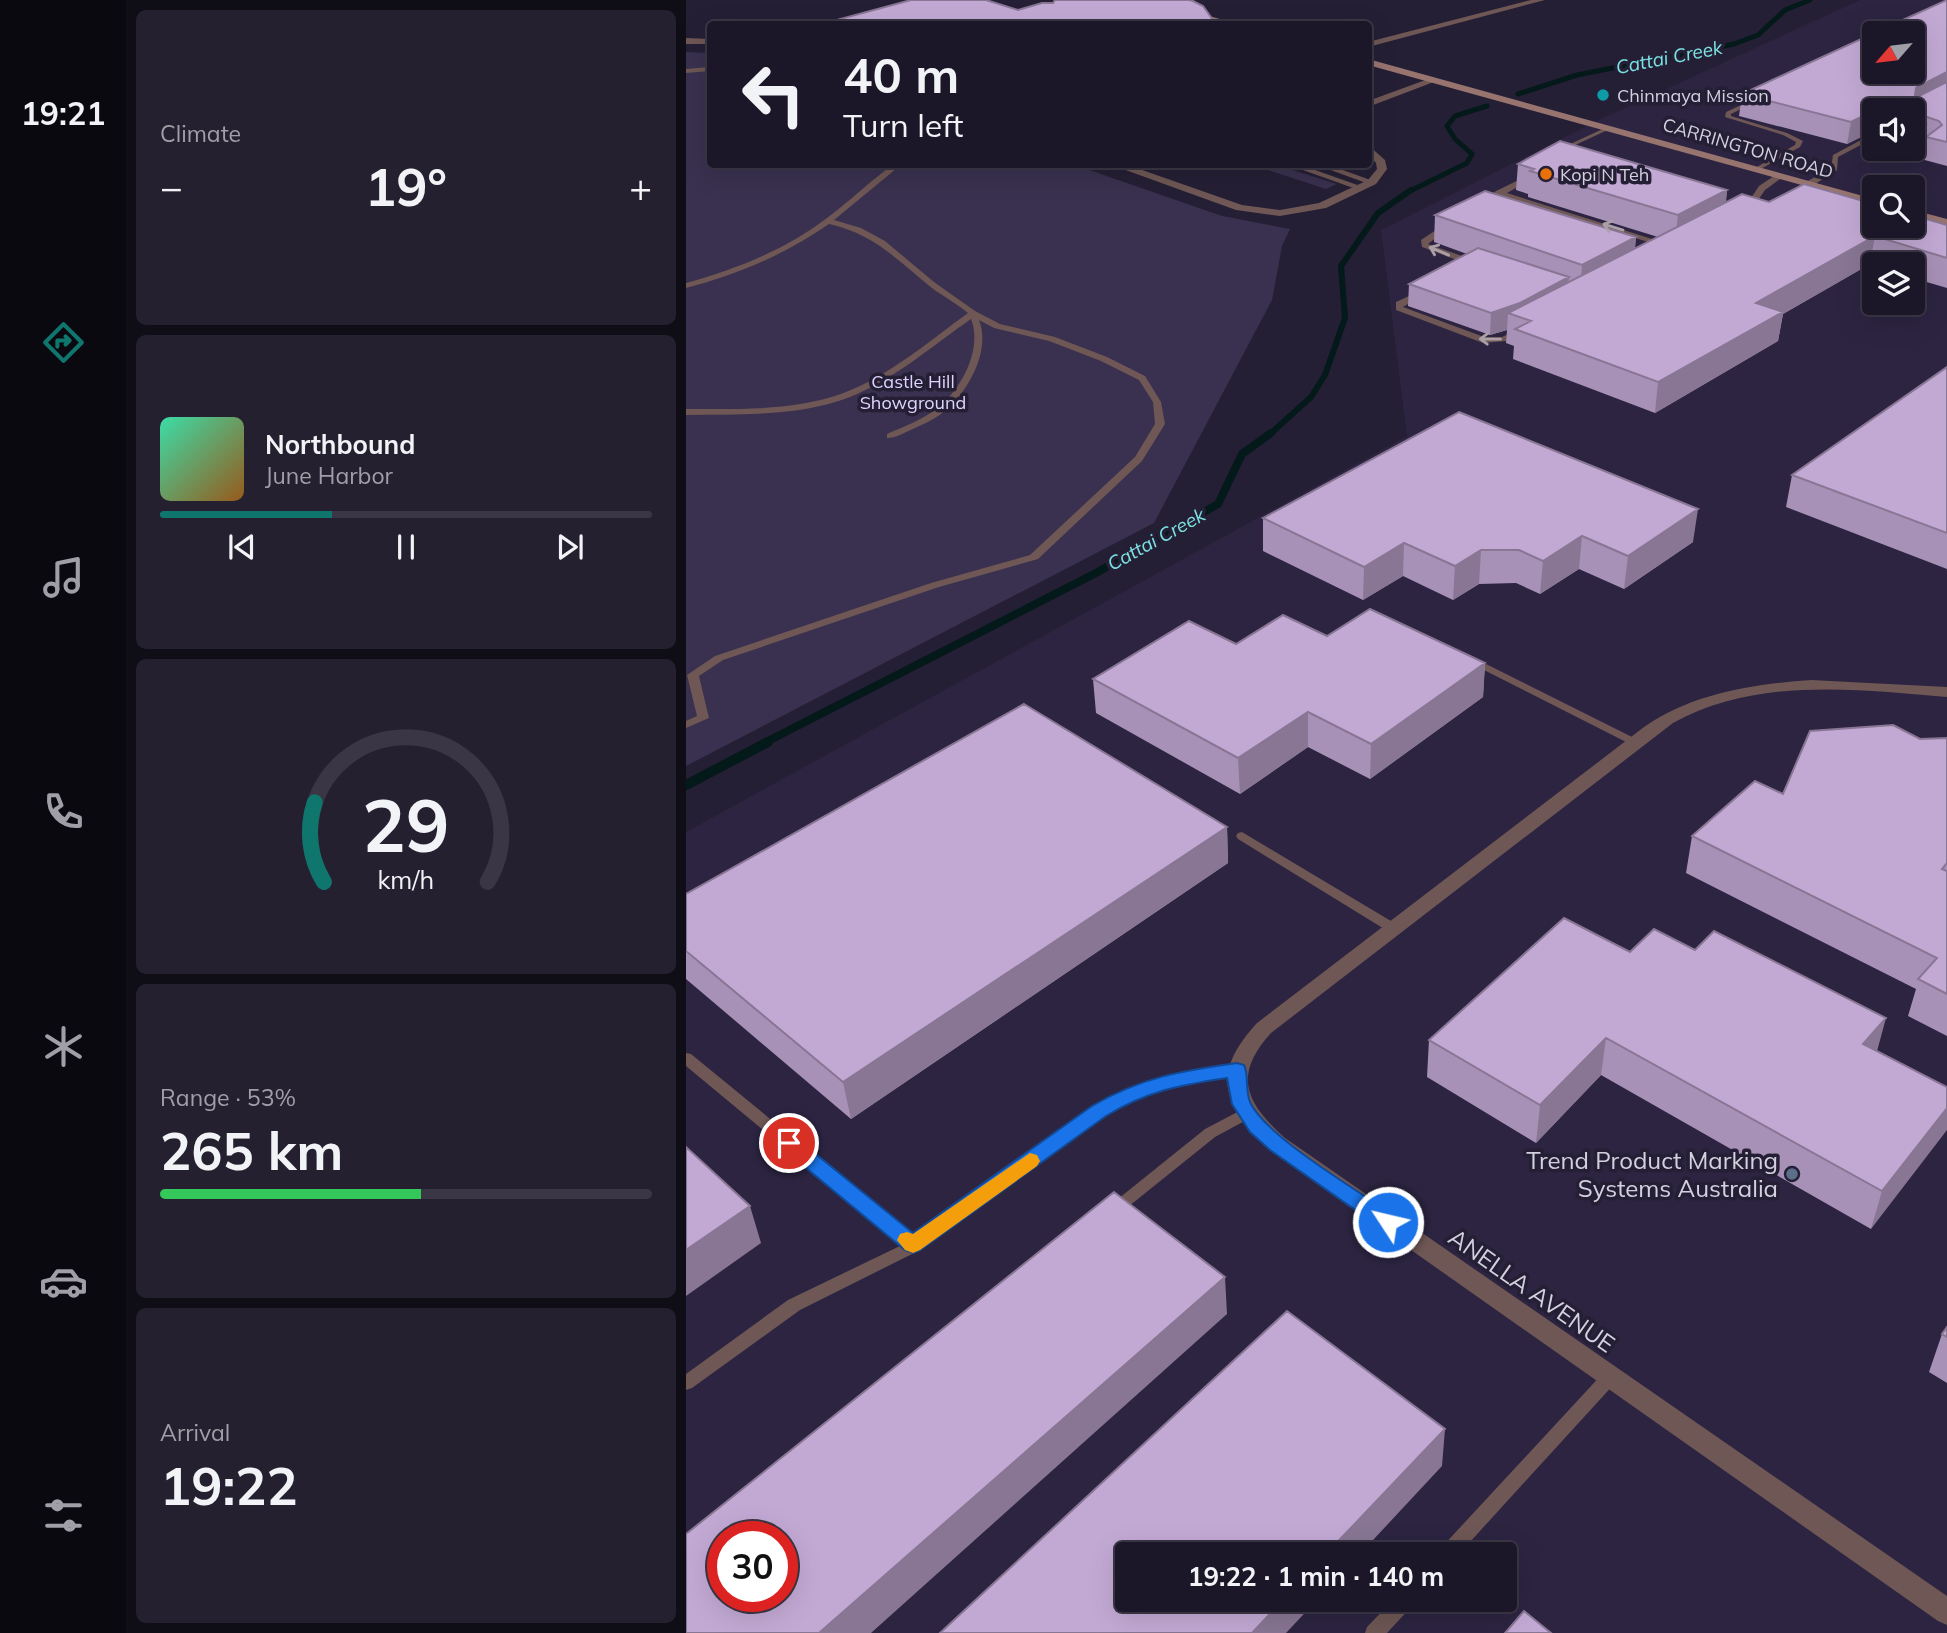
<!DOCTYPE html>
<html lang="en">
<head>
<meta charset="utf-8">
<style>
	body { margin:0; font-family:Mulish,sans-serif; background:#252030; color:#f1f3f6; height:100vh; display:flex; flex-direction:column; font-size:26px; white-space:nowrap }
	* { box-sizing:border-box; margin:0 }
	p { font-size:23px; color:#a09fa8 }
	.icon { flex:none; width:38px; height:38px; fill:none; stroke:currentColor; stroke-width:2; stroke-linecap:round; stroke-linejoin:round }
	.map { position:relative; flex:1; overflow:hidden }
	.drawer { display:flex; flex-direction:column; gap:10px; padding:10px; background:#0f0d16; width:560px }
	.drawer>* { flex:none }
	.banner { position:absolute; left:21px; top:21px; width:665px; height:147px; border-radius:7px; box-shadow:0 7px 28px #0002,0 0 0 2px #3a3645; background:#1c1728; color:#f1f3f6; overflow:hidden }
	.needle { width:46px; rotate:242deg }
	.controls { position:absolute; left:1176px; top:21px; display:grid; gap:14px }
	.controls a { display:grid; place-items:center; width:63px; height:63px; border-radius:7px; background:#1c1728; box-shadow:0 7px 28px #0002,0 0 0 2px #3a3645; font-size:35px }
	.speed { position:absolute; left:21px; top:1521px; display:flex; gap:14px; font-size:35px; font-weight:700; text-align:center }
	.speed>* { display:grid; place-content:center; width:91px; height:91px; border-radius:50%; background:#1c1728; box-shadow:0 7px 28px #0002,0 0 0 2px #3a3645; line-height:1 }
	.speed .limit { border:10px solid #d22; background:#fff; color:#111 }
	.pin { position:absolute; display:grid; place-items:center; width:60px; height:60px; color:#fff; margin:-30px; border:4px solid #fff; border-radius:50%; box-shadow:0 2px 7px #0007 }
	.me { position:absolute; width:77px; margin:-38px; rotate:305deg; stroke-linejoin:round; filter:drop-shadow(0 0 5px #0008) }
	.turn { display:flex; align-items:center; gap:24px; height:147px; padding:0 21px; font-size:32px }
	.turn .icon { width:91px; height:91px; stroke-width:2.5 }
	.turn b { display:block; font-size:49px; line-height:60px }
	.big { font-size:52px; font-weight:700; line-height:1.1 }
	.drawer .card { flex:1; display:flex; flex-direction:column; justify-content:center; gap:10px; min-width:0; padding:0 24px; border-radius:10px; background:#252030 }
	.drawer .dial { align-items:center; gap:0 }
	.dial svg { height:182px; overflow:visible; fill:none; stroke:#3a3645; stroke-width:7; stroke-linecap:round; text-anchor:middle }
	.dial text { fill:#f1f3f6; stroke:none }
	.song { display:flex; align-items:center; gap:21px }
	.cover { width:84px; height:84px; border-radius:10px; background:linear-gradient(135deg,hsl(160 70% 55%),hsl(30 70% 35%)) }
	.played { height:7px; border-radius:4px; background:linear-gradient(90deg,#0f766e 35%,#3a3645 35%) }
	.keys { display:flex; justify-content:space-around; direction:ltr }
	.heat { display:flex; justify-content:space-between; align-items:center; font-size:38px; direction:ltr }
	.charge { height:10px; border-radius:5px; background:linear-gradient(90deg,#34c759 53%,#3a3645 0) }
	.trip { position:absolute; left:429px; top:1542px; width:402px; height:70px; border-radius:7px; background:#1c1728; box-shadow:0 7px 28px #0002,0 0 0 2px #3a3645; font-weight:700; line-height:70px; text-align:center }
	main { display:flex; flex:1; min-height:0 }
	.menu { display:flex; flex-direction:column; width:126px; justify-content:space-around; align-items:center; background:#0b0910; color:#a09fa8 }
	.menu .icon { width:49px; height:49px }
	.menu .current { color:#0f766e }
	.menu b { font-size:32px; color:#f1f3f6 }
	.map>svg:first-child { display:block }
	.built { fill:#2c2441; fill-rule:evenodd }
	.green { fill:#39314f }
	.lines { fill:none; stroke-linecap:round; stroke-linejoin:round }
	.stream-far3 { stroke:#041919; stroke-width:5 }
	.stream-far2 { stroke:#041919; stroke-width:6 }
	.stream-far1 { stroke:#041919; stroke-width:8 }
	.stream { stroke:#041919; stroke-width:10 }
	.service { fill:#6e5754; fill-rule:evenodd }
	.minor { fill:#6e5754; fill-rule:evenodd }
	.secondary { fill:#98746f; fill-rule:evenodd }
	.wall { fill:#a791b6; fill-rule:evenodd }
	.shaded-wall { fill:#887694 }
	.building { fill:#c2a9d4; stroke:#887694; stroke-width:2; fill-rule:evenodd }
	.oneway { stroke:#aba0a7 }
	.route { fill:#1a73e8; stroke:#114b97; stroke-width:2 }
	.slow { fill:#f59e0b }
	.culture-dot { fill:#0f9aa8; stroke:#251f35; stroke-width:2.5 }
	.food-dot { fill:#e8710a; stroke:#251f35; stroke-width:2.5 }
	.service-dot { fill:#5c6f8a; stroke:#251f35; stroke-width:2.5 }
	.labels { text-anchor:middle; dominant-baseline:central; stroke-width:7; stroke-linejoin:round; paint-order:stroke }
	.far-poi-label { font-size:18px; fill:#d3d0df; stroke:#251f35; text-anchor:start }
	.far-street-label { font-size:18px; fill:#d3d0df; stroke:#251f35 }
	.far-park-label { font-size:18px; fill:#ded4fe; stroke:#251f35 }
	.far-water-label { font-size:19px; font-style:italic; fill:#7ce3e5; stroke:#251f35 }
	.near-poi-label { font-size:24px; fill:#d3d0df; stroke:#251f35; text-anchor:end }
	.near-street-label { font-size:24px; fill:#d3d0df; stroke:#251f35 }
</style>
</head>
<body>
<main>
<nav class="menu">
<b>19:21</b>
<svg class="icon current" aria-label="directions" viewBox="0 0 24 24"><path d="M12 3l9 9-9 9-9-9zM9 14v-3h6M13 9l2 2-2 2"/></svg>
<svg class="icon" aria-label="music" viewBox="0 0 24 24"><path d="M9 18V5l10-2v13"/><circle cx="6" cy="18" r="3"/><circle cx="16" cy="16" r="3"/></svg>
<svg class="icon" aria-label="phone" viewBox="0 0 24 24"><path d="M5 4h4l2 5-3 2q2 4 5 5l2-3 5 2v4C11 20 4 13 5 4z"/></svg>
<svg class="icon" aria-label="climate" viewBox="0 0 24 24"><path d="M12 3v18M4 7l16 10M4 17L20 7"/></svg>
<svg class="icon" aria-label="car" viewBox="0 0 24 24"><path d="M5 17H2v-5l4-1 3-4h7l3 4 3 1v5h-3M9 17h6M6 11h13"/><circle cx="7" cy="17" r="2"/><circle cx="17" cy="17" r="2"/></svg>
<svg class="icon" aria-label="filters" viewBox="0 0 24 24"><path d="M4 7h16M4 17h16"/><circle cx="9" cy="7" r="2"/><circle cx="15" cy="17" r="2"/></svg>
</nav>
<section class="drawer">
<div class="card"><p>Climate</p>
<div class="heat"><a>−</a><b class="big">19°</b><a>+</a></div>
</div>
<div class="card">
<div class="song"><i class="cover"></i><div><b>Northbound</b><p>June Harbor</p></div></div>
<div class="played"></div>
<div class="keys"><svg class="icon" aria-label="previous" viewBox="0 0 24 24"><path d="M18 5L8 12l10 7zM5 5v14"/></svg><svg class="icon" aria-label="pause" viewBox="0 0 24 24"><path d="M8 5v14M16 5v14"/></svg><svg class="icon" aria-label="next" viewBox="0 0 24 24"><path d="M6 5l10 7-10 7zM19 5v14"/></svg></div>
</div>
<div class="card dial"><svg viewBox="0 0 100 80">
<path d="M14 69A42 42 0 1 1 86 69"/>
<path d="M14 69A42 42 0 0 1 10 34" stroke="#0f766e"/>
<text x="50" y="56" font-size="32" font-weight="700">29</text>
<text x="50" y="72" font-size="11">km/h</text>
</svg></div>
<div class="card"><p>Range · 53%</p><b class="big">265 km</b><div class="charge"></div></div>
<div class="card"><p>Arrival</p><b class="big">19:22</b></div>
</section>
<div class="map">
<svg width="1261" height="1633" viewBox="0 0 1261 1633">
	<rect width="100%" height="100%" fill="#251f35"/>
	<path class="built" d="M1174 0H1261V1633H0V832L721 436 695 230 919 117ZM1188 33H1227V72H1188ZM1188 110H1227V149H1188ZM1188 187H1227V226H1188ZM1188 264H1227V303H1188ZM37 1536H96V1596H37ZM441 1554H819V1600H441Z"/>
	<path class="green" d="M0 52 24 53V164L389 165 536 216 604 229 596 246 586 300 468 523 0 766Z
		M585 165H590L651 184 640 189 576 168Z"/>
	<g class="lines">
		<path class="stream-far3" d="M832 94 891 75 1048 44 1072 35 1099 10 1124 0
			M722 192 781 163 786 154 769 139 761 126 769 116 801 106"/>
		<path class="stream-far2" d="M583 435 625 397 639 375 659 318 655 266 692 213 725 190"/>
		<path class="stream-far1" d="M78 743 410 573 532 504 556 454 585 433"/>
		<path class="stream" d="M0 785 82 742"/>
		<path class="service" d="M24 67V71L0 73V69Z
			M1068 99 1073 100 1045 114V116L1101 133 1117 141 1114 147 1071 171 1067 169 1069 168 1109 145 1110 142 1097 135 1039 117 1040 112Z
			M921 127 926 128 872 153 867 152Z
			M1188 133V138L1152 157 1151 170 1126 186H1120V182L1145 168 1147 155Z
			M1227 139 1248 146 1249 147 1231 159H1227V157L1241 147 1227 143Z
			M208 164H216L148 220 175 228 199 241 248 282 289 311 314 324 369 337 421 357 459 376 475 402 479 424 456 461 352 559 253 587 37 660 13 676 23 718 0 728V721L11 716 1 675 29 656 245 583 344 555 449 457 469 424 467 402 453 380 415 361 363 341 308 328 293 320C305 350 283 390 260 410 251 418 238 424 227 429 218 433 210 438 201 438V434C217 427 235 420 249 410 275 391 297 349 285 319 246 346 209 379 164 397 112 417 54 414 0 415V409C52 409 105 411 155 394 202 377 242 342 282 313 269 302 254 295 241 284 208 257 187 234 143 224 100 254 51 275 0 288V283C50 269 99 250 141 218 164 201 184 181 208 164Z
			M600 164H612L680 188 673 190Z
			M628 164H640L690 182 683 184Z
			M1091 174 1098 176 1079 190 1064 212H1058L1057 210 1073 186Z
			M843 175H846V179L821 193 985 245 978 247 815 196 801 205 794 203 810 191Z
			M756 226 763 228 742 244 790 261V265H784L736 247 735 240Z
			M736 290 740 292 739 294 717 307 798 337H816L835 328 839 331 820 341 797 343 710 310V302Z
			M800 664 952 740 954 742 952 744H944L796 669 794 667 796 665Z
			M556 832 710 924 712 927 710 930H700L552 839 550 836 552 833Z
			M0 1053 5 1054 227 1236 408 1107C455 1080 498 1072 551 1065L556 1066 558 1070 556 1074 551 1075 479 1087 453 1096 418 1115 226 1254 114 1310 6 1388 0 1390V1374L102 1300 216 1245 0 1066Z
			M561 1107 566 1109 568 1113 566 1117 529 1137 432 1215 427 1217 422 1215 419 1211 422 1207 519 1129Z
			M924 1370 930 1372 932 1377 930 1382 773 1554H752L755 1548 918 1372Z
			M707 1600H728L726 1606 701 1633H679L681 1627Z"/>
		<path class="minor" d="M845 0H859L682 47V42Z
			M0 38 24 39V44H0Z
			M745 78 753 80 682 107V101Z
			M682 145 699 160 701 169 690 184 640 208 594 216 550 210 423 164H439L556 205 594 210 633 203 682 180 691 169 690 163 682 154Z
			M1125 680 1261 687V697C1171 689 1070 677 987 723L585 1033C546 1076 560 1103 599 1138L1261 1596V1625L1252 1621 583 1150C537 1105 524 1074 571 1023L958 727C1007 693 1067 684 1125 680Z"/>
		<path class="secondary" d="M455 0H468L551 24H539Z
			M682 59 1188 199V205L682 65Z
			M1227 210 1261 219V225L1227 216Z"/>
	</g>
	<path class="wall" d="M1261 0V166L1235 159 1239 140 1237 139 1235 148 1225 157 1175 148 1177 136 1161 144 1053 116 1056 94ZM1188 110H1227V149H1188Z
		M832 164 1041 190 1040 202H1083L1261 225V288L1227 278V264H1188V266L1184 264 1097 314 1092 341 969 413 827 359 828 346 820 343 821 330 804 335 722 306 723 284 781 254 748 242 749 215 950 237 949 248 972 237 842 197V194L830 190Z
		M1261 367V569L1100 507 1106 475Z
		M577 518 1007 542 938 589 893 569 854 594 830 583 793 584 767 600 717 576 677 600 577 551Z
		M641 636 799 663 797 697 684 779 622 747 554 794 410 713 407 679 550 644Z
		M1261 738V1036L1222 1016 1230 989 1000 873 1006 836 1097 794 1234 739Z
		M541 827 542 863 165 1119 0 979V894Z
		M944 952 1261 1087 1185 1229 915 1075 850 1143 741 1077 743 1040Z
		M1261 1327V1383L1243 1372 1256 1334Z"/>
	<path class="shaded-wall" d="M1261 72V86L1226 110 1230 88Z
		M1188 110V127L1179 126 1177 136 1161 144 1165 122Z
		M1240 125 1235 148 1225 157 1229 134Z
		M1041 190 1038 217 989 242 992 215Z
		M1189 236 1184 264 1097 314 1092 341 969 413 972 382 1070 303Z
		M950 237 947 265 894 293 896 265Z
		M883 277 881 300 822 313 821 330 804 335 805 313Z
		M1012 509 1007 542 938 589 942 556Z
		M896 536 893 569 854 594 857 561Z
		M718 543 717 576 677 600 678 567Z
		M795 550 793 584 767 600 769 566Z
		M799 663 797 697 684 779 685 744Z
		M622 712V747L554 794 552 758Z
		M541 827 542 863 165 1119 157 1082Z
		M1200 1018 1190 1055 1177 1044Z
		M920 1038 915 1075 850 1143 854 1105Z
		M1261 1108V1130L1185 1229 1196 1191Z
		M64 1206 75 1243 0 1296V1250Z
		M539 1277 541 1314 185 1633H133Z
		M759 1429 756 1466 674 1554H640Z
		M597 1600H631L600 1633H566Z"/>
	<path class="building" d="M225 0H300L332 10 356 3H367L369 0H503L507 1 517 6 530 24H488L481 22 474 24H149L143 22Z
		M1261 0V72L1230 88 1229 96H1233L1261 82V142L1240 137 1256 125 1253 121 1232 114 1229 117V122L1240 125 1229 134H1227V110H1193V108L1165 122 1056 94 1188 33V72H1227V33H1188Z
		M1188 121V127L1179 126Z
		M874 141 1041 190 992 215 844 171 848 169 832 164Z
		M1118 184 1188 204V226H1227V215L1261 225V258L1189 236 1070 303 1097 312 972 382 829 329 845 321 822 313 1056 194 1083 202Z
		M799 191 950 237 896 265 749 215Z
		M792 248 883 277 834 303 805 313 723 284Z
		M1261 367V533L1106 475Z
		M773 412 1012 509 942 556 896 536 857 561 833 550H795L769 566 718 543 678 567 577 518Z
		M684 609 799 663 685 744 622 712 552 758 407 679 503 621 550 644 597 615 641 636Z
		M338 704 541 827 157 1082 0 951V894Z
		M1207 725 1234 739 1261 738V863L1256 869 1261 871V994L1232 979 1251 958 1006 836 1069 781 1097 794 1124 731Z
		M878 918 944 952 968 929 1009 950 1028 931 1200 1018 1177 1044 1261 1087V1108L1196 1191 920 1038 854 1105 743 1040Z
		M0 1147 64 1206 0 1250Z
		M428 1192 539 1277 133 1633H0V1534ZM37 1536H96V1596H37Z
		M601 1311 759 1429 640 1554H441V1600H597L566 1633H254Z
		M1261 1327V1337L1256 1334Z
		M838 1611 865 1633H819Z"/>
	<defs><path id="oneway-shaft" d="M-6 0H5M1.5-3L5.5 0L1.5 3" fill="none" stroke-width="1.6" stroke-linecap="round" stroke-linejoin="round" transform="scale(1.75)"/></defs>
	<g class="oneway">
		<use href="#oneway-shaft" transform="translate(927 227) rotate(-163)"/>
		<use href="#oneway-shaft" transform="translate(753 251) rotate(-157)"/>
		<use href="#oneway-shaft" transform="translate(804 339) rotate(-179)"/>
	</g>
	<path class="route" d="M551 1063 558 1065C563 1075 559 1090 564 1102 579 1136 675 1193 709 1216L712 1222 709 1228 702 1230 695 1228 584 1150 564 1132 546 1104 541 1078C494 1085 461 1091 420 1116L234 1250 227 1253 219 1250 96 1148 93 1143 96 1138 103 1136 110 1138 227 1233 406 1106C456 1077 495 1071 551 1063Z"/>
	<path class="slow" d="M344 1153 351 1155 354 1161 351 1166 234 1250 227 1253 219 1250 211 1240 214 1234 221 1232 227 1234Z"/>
	<circle class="culture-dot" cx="917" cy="95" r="7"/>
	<circle class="food-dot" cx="860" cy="174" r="7"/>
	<circle class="service-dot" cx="1106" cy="1174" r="7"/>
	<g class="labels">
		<g class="far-poi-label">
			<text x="931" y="95">Chinmaya Mission</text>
			<text x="874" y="174">Kopi N Teh</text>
		</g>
		<g class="far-street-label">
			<text transform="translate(1062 148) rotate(16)">CARRINGTON ROAD</text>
		</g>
		<g class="far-park-label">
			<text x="227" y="381">Castle Hill<tspan x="227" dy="21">Showground</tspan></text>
		</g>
		<g class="far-water-label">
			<text transform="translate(983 57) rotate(-11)">Cattai Creek</text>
			<text transform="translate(470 539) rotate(-29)">Cattai Creek</text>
		</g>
		<g class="near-poi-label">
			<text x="1092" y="1160">Trend Product Marking<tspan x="1092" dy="28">Systems Australia</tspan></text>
		</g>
		<g class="near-street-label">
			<text transform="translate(846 1290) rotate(35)">ANELLA AVENUE</text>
		</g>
	</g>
</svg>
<div class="controls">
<a><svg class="needle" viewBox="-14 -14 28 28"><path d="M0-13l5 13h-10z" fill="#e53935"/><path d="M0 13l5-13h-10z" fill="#a09fa8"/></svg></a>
<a><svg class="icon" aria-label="sound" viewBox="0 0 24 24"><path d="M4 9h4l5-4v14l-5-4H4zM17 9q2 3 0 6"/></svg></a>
<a><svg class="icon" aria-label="search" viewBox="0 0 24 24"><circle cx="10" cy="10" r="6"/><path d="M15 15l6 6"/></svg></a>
<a><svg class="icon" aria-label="layers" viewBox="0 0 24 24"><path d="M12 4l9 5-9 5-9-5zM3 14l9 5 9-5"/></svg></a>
</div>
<div class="speed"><div class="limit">30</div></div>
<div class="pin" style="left:103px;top:1143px;background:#d93025"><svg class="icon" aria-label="arrive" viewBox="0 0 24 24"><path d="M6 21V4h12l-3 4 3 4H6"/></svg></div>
<svg class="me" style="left:702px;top:1222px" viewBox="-20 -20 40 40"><circle r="17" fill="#1a73e8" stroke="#fff" stroke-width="3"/><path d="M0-11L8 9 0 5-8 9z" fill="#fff"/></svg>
<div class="trip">19:22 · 1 min · 140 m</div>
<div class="banner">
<div class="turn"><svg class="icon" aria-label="left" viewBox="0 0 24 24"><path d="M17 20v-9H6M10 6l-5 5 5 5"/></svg><div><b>40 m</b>Turn left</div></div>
</div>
</div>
</main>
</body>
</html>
